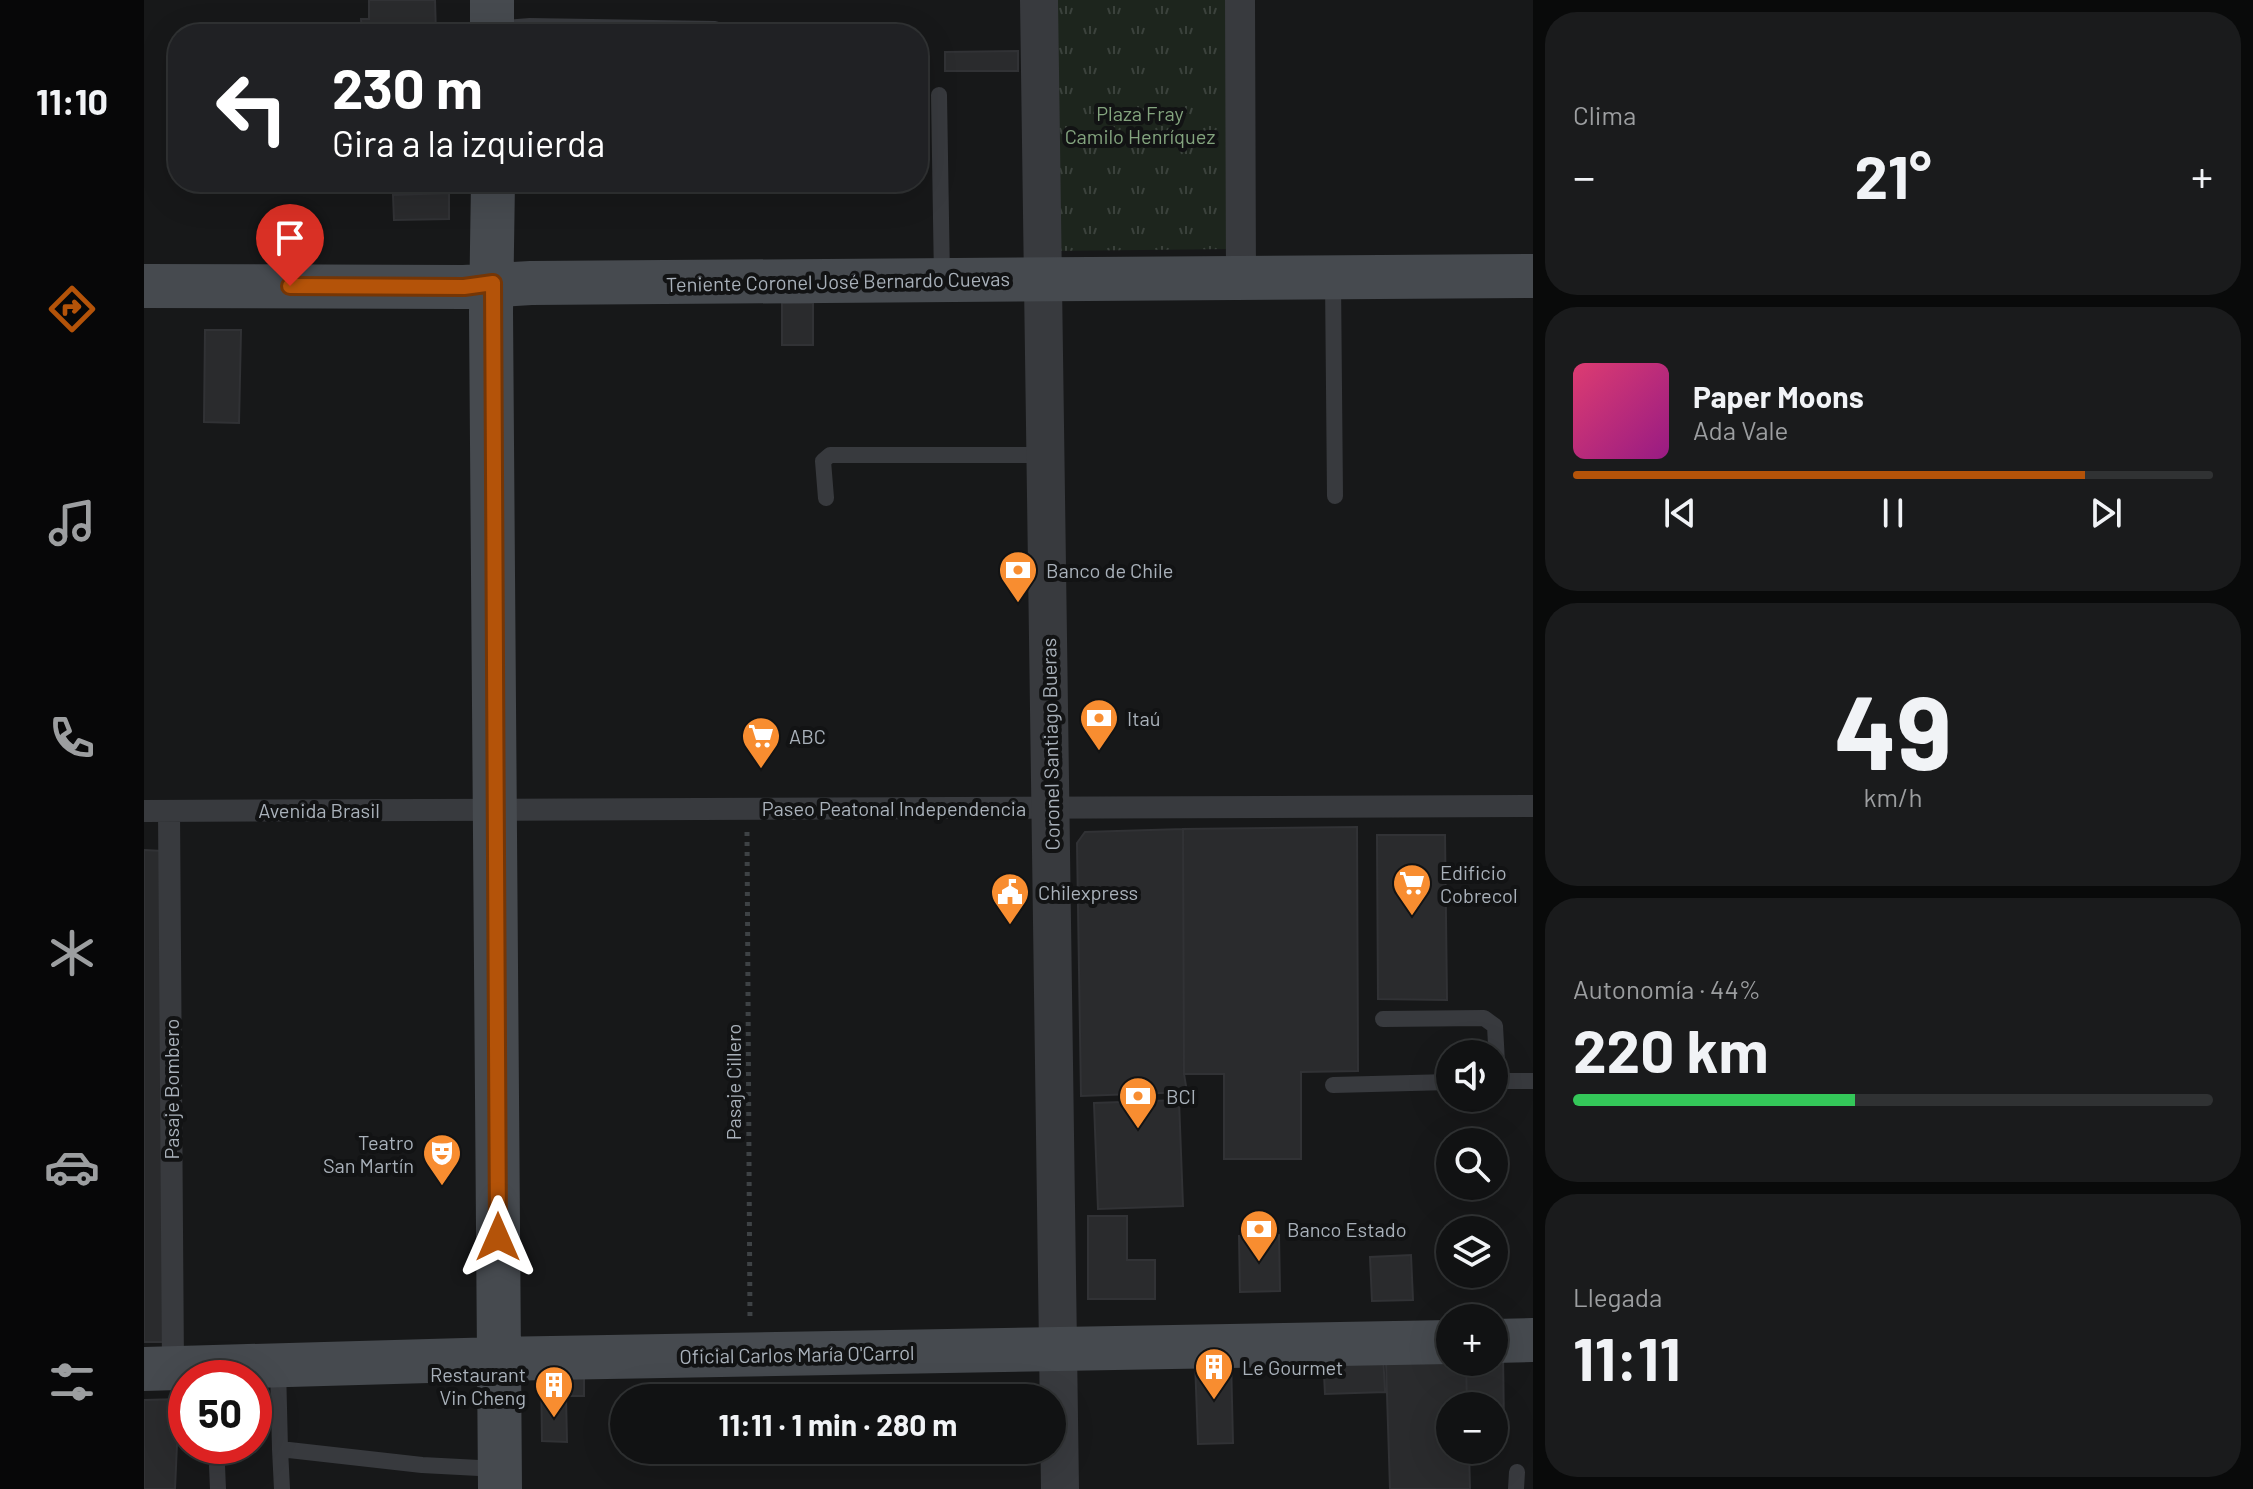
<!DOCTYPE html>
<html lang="es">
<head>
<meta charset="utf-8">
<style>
	body { margin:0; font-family:Barlow,sans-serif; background:#1a1b1c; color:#f1f3f6; height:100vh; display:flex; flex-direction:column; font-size:30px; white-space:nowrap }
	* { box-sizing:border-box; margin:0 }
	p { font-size:26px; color:#9c9ea0 }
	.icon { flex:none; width:44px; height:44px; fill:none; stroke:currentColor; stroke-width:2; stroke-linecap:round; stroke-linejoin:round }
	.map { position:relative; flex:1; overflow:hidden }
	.details { display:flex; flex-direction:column; gap:12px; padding:12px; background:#090a0a; width:720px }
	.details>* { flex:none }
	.banner { position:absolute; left:24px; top:24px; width:760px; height:168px; border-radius:32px; box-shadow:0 8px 32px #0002,0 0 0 2px #303233; background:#202124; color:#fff; overflow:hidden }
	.buttons { position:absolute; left:1292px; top:1040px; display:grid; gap:16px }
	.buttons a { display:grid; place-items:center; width:72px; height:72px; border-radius:50%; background:#111213; box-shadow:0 8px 32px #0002,0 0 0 2px #303233; font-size:40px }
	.speed { position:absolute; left:24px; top:1360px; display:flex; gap:16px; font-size:40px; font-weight:700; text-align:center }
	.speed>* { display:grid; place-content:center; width:104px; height:104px; border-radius:50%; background:#111213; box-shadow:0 8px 32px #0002,0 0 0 2px #303233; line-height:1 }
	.speed .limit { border:12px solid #d22; background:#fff; color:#111 }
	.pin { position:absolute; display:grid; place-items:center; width:68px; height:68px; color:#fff; margin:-82px -34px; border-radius:50% 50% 50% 0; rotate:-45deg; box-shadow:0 0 8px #0007 }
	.pin .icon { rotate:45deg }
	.me { position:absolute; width:88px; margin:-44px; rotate:0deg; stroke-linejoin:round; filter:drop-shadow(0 0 6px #0008) }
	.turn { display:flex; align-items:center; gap:28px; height:168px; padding:0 32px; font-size:36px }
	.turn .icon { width:104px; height:104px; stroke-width:2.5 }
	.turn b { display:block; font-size:56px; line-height:68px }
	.big { font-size:60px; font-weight:700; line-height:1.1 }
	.details .widget { flex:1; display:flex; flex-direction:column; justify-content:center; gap:12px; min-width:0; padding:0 28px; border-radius:32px; background:#1a1b1c }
	.details .dial { align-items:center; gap:0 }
	.dial b { font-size:104px; line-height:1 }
	.song { display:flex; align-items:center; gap:24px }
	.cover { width:96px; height:96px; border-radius:12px; background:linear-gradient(135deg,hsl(340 70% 55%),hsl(310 70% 35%)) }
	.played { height:8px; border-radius:4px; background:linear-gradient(90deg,#b45309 80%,#303233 80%) }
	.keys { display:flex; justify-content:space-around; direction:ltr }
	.heat { display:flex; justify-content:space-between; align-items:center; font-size:44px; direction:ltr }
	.charge { height:12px; border-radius:6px; background:linear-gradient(90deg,#34c759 44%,#303233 0) }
	.trip { position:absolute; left:466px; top:1384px; width:456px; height:80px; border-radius:40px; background:#111213; box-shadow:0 8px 32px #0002,0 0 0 2px #303233; font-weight:700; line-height:80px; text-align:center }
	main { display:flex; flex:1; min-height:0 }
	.tab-bar { display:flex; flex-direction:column; width:144px; justify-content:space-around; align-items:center; background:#070708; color:#9c9ea0 }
	.tab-bar .icon { width:56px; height:56px }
	.tab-bar .on { color:#b45309 }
	.tab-bar b { font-size:36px; color:#f1f3f6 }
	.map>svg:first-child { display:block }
	.park { fill:url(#park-tufts) }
	.building { fill:#2a2b2d; stroke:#313235; stroke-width:2 }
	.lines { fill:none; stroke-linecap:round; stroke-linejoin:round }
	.path { stroke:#3e4245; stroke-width:5; stroke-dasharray:4 6; stroke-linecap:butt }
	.service { stroke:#383a3e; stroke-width:16 }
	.pedestrian { stroke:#383a3e; stroke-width:22 }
	.minor { stroke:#383a3e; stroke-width:30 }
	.tertiary { stroke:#383a3e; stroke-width:38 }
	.secondary { stroke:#464a4f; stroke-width:44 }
	.route-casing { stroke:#753606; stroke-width:20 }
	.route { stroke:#b45309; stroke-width:14 }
	.labels { text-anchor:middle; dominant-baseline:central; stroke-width:8; stroke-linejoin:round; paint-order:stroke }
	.park-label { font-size:20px; fill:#84a57f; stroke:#121314 }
	.street-label { font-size:20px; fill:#a9b1ba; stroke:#121314 }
	.poi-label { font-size:20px; fill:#a9b1ba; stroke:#121314; text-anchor:start }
</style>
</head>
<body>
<main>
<nav class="tab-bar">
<b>11:10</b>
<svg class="icon on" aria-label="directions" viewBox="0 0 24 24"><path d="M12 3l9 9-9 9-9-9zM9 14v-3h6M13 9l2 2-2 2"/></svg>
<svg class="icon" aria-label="music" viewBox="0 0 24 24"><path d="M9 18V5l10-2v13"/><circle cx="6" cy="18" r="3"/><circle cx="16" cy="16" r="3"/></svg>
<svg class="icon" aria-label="phone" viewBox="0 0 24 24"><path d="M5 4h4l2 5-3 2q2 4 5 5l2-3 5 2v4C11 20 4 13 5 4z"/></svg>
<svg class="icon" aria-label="climate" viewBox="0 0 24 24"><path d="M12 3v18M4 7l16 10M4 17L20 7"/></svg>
<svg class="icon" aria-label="car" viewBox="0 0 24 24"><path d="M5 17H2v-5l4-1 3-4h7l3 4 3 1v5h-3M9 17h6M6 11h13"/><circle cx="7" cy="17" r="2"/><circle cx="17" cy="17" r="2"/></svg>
<svg class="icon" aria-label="filters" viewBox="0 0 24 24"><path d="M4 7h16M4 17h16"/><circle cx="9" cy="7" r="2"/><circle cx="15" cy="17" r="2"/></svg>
</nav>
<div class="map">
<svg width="1389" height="1489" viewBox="0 0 1389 1489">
	<defs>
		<pattern id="park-tufts" width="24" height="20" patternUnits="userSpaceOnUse" patternTransform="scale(2)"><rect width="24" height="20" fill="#1d251d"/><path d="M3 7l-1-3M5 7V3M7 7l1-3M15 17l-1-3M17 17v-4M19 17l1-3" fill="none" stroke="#3b423c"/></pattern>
	</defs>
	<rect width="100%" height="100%" fill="#171819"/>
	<path class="park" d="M903 0H1086L1089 249 906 251Z"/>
	<path class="building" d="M225 0H291L292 34H218L217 19H225Z
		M874 51V71H801V52Z
		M305 193V219L250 220 249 195Z
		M638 303H669V345H638Z
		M61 330H97L95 423 60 422Z
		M1213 827 1214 1071 1157 1072V1159H1080V1074H1040L1039 829Z
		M1039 829 1040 1074 1043 1092 937 1096 933 843 941 832Z
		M1233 835H1301L1303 1000 1234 999Z
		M0 850 18 851 26 1342H0Z
		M1035 1100 1039 1206 954 1209 950 1103Z
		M944 1216H983V1260H1011V1299H944Z
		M1135 1235 1136 1291 1096 1292 1095 1236Z
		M1267 1255 1269 1300 1228 1301 1226 1257Z
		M1359 1352 1360 1429H1350V1406H1323L1322 1362H1350Z
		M1239 1353 1241 1392 1181 1394 1179 1355Z
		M1087 1359 1089 1443 1054 1444 1051 1360Z
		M1242 1362H1322L1323 1406H1306V1450H1325L1326 1489H1246Z
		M397 1366H440V1396H422L423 1442 398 1441Z
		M35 1399 31 1489H0V1400Z"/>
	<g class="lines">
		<path class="path" d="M603 832 606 1322"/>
		<path class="service" d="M349 29 386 26 571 29
			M795 95 798 279
			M1189 280 1191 496
			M682 498 679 461 686 455H902
			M1239 1019 1340 1018 1351 1026 1354 1081
			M1350 1081H1389
			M1189 1085 1306 1082
			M134 1367 136 1449
			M73 1466 74 1489
			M138 1489 136 1449 278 1465 354 1469
			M1372 1489 1373 1472"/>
		<path class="pedestrian" d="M0 811 1389 806
			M25 811 29 1368"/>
		<path class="minor" d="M1096 0 1097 279"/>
		<path class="tertiary" d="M895 0 916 1489"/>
		<path class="secondary" d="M348 34V0
			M349 182 347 312 356 1489
			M0 286 320 287 387 283 1389 276
			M1350 1341 1389 1340
			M0 1369 355 1359 1306 1342"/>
	</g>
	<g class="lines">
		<g class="route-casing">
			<path id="route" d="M146 286 320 287 349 283 354 1237"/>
		</g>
		<use href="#route" class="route"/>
	</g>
	<defs>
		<g id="bank-pin" transform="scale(2)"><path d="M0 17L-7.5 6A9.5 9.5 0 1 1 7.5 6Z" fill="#f88d30" stroke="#121314"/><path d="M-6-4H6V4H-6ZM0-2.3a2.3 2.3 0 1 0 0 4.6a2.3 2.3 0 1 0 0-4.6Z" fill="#fff"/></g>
		<g id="supermarket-pin" transform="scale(2)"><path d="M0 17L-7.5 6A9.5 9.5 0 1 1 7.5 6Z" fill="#f88d30" stroke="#121314"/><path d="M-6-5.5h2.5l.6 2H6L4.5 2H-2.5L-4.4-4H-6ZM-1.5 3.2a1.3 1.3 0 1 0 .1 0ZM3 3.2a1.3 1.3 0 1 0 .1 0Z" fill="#fff"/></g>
		<g id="civic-pin" transform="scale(2)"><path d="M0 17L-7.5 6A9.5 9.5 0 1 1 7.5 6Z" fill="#f88d30" stroke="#121314"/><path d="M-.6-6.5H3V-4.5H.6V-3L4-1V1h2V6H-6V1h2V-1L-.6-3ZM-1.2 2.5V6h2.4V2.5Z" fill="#fff"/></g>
		<g id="theatre-pin" transform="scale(2)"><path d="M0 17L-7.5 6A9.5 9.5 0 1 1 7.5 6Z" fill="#f88d30" stroke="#121314"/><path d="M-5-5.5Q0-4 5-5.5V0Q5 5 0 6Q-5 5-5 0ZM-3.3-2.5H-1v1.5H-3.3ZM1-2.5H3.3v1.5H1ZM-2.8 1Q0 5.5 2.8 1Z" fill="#fff"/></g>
		<g id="building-pin" transform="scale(2)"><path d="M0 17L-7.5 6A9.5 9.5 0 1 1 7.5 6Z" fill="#f88d30" stroke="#121314"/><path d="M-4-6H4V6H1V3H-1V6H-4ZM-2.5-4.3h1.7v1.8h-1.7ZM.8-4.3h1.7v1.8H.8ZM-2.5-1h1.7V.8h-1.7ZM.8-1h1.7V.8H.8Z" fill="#fff"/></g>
	</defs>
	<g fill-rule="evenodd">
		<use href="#bank-pin" x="874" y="570"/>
		<use href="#bank-pin" x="955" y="718"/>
		<use href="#supermarket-pin" x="617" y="736"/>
		<use href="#supermarket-pin" x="1268" y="883"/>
		<use href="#civic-pin" x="866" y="892"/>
		<use href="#bank-pin" x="994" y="1096"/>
		<use href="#theatre-pin" x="298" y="1153"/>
		<use href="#bank-pin" x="1115" y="1229"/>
		<use href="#building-pin" x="1070" y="1367"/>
		<use href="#building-pin" x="410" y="1385"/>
	</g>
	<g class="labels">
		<g class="park-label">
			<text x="996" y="113">Plaza Fray<tspan x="996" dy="23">Camilo Henríquez</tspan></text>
		</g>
		<g class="street-label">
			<text transform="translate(694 281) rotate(-1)">Teniente Coronel José Bernardo Cuevas</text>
			<text transform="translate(906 744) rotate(-91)">Coronel Santiago Bueras</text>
			<text x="750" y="808">Paseo Peatonal Independencia</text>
			<text x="175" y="810">Avenida Brasil</text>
			<text transform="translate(589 1082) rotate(-90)">Pasaje Cillero</text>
			<text transform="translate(27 1089) rotate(-90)">Pasaje Bombero</text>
			<text transform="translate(653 1354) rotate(-1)">Oficial Carlos María O'Carrol</text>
		</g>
		<g class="poi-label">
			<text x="902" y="570">Banco de Chile</text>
			<text x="983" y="718">Itaú</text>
			<text x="645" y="736">ABC</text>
			<text x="1296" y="872">Edificio<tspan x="1296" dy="23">Cobrecol</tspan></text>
			<text x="894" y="892">Chilexpress</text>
			<text x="1022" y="1096">BCI</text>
			<text x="270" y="1142" text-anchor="end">Teatro<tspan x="270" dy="23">San Martín</tspan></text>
			<text x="1143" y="1229">Banco Estado</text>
			<text x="1098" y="1367">Le Gourmet</text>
			<text x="382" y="1374" text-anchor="end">Restaurant<tspan x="382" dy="23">Vin Cheng</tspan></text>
		</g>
	</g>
</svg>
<div class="buttons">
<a><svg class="icon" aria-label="sound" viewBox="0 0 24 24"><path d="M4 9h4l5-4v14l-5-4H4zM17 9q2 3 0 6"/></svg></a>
<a><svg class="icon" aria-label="search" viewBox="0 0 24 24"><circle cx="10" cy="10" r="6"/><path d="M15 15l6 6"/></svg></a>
<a><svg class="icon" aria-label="layers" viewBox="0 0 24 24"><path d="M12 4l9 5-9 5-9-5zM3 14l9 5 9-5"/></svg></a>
<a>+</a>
<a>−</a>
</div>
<div class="speed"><div class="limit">50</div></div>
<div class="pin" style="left:146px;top:286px;background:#d93025"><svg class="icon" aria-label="arrive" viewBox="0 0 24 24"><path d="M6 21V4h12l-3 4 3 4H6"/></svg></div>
<svg class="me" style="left:354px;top:1237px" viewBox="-20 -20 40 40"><path d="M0-17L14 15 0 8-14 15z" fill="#b45309" stroke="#fff" stroke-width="4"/></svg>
<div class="trip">11:11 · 1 min · 280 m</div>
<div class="banner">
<div class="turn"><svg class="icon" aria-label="left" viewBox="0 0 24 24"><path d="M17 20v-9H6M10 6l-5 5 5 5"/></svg><div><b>230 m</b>Gira a la izquierda</div></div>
</div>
</div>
<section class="details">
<div class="widget"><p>Clima</p>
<div class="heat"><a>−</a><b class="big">21°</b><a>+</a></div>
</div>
<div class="widget">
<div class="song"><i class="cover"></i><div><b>Paper Moons</b><p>Ada Vale</p></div></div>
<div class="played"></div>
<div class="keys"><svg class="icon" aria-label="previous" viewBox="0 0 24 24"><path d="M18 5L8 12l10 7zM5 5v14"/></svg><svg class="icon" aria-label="pause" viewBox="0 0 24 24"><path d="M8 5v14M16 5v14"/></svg><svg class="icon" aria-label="next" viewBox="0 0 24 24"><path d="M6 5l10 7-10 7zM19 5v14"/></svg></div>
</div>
<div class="widget dial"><b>49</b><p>km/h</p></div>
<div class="widget"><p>Autonomía · 44%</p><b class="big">220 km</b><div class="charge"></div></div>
<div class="widget"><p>Llegada</p><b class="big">11:11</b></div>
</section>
</main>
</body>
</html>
